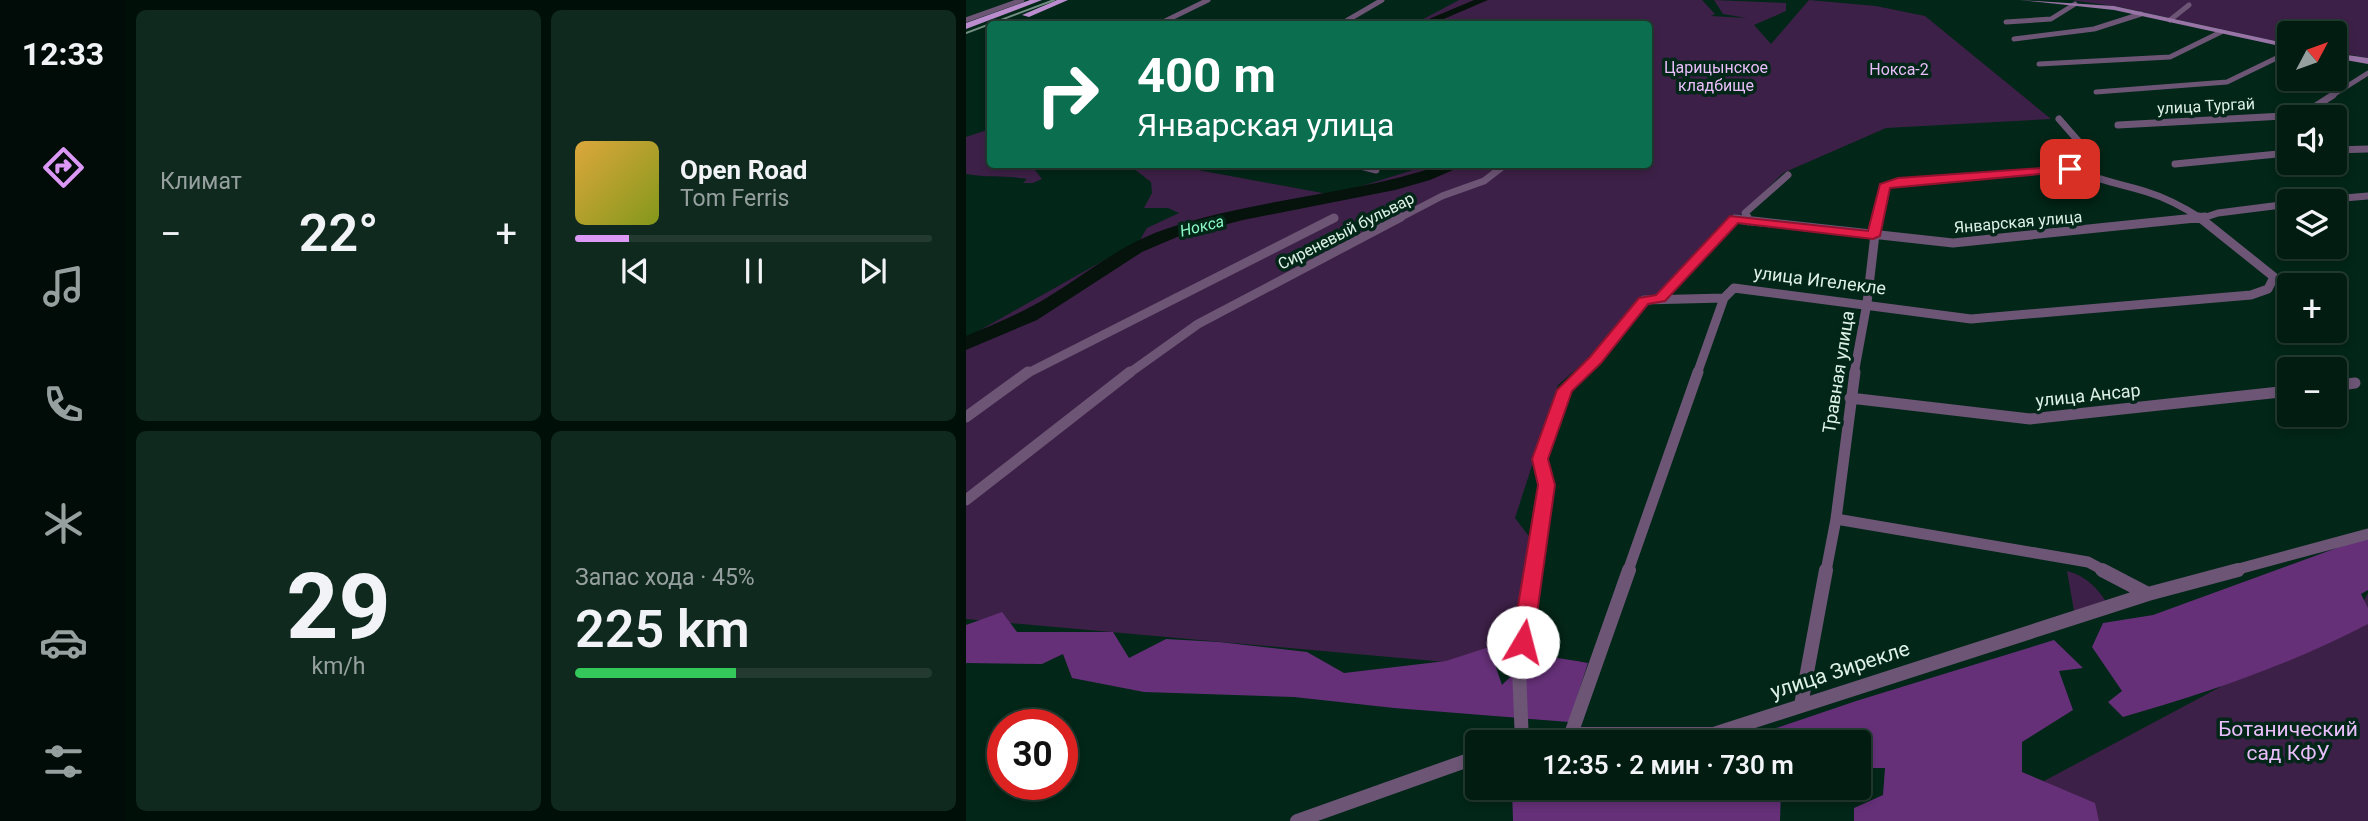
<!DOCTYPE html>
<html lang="ru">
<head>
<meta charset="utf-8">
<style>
	body { margin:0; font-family:Roboto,sans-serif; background:#10291f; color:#f1f3f6; height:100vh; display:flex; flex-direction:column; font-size:26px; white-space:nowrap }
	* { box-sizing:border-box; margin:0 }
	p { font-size:23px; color:#96a19f }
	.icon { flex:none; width:38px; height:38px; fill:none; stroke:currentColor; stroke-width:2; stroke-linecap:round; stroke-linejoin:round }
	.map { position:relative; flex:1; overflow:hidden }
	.sheet { display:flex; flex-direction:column; gap:10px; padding:10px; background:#010f09; width:840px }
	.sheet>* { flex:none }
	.top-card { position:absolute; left:21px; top:21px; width:665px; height:147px; border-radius:7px; box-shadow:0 4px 10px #0003,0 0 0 2px #233a31; background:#0b6e4f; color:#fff; overflow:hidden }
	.needle { width:46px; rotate:49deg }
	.buttons { position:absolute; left:1311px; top:21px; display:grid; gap:14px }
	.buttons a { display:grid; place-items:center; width:70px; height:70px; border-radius:7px; background:#021c11; box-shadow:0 4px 10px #0003,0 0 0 2px #233a31; font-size:35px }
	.speed { position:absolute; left:21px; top:709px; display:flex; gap:14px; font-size:35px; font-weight:700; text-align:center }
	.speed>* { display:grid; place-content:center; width:91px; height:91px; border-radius:50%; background:#021c11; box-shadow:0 4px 10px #0003,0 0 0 2px #233a31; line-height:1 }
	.speed .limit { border:10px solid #d22; background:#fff; color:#111 }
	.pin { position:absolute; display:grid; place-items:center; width:60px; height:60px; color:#fff; margin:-30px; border-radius:14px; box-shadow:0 4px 10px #0006 }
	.me { position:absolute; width:77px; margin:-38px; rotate:8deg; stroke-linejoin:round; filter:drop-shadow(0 0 5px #0008) }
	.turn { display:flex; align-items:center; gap:24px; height:147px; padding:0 35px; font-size:32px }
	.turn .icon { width:91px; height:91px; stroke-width:2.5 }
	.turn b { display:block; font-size:49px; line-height:60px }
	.big { font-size:52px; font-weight:600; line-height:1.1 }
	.sheet .card { flex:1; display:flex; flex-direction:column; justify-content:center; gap:10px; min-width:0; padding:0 24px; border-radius:10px; background:#10291f }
	.sheet .dial { align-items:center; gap:0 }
	.dial b { font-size:91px; line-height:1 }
	.song { display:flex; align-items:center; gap:21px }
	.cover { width:84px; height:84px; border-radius:10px; background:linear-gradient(135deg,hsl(40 70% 55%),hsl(70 70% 35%)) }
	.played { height:7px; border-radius:4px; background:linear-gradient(90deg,#db99f5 15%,#233a31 15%) }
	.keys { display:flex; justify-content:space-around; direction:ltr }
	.heat { display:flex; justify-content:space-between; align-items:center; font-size:38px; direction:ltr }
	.charge { height:10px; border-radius:5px; background:linear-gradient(90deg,#34c759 45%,#233a31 0) }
	.sheet .tiles { flex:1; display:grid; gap:10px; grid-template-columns:repeat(2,1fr) }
	.trip { position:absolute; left:499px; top:730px; width:406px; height:70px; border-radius:7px; background:#021c11; box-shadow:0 4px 10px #0003,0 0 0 2px #233a31; font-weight:600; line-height:70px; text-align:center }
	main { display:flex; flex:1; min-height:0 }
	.tabs { display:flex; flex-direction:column; width:126px; justify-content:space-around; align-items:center; background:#010b07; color:#96a19f }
	.tabs .icon { width:49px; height:49px }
	.tabs .active { color:#db99f5 }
	.tabs b { font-size:32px; color:#f1f3f6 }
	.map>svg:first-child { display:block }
	.green { fill:#3d2047 }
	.forest { fill:#653078 }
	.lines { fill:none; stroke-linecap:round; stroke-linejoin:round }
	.river { fill:#05130c; fill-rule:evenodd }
	.street-far4 { stroke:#6c5575; stroke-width:5 }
	.street-far3 { stroke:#6c5575; stroke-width:7 }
	.street-far2 { stroke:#6c5575; stroke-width:9 }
	.street-far1 { stroke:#6c5575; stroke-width:11 }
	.street { stroke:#6c5575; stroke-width:14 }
	.secondary { fill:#9974a7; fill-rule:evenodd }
	.primary { fill:#bb8cce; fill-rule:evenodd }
	.tram { stroke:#738e82; stroke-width:2 }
	.route { fill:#e11d48; stroke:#92132f; stroke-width:2 }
	.labels { text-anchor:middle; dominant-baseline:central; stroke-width:7; stroke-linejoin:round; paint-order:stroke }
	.far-park-label { font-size:16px; fill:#e9befa; stroke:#022617 }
	.far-street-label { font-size:16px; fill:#ddf1e6; stroke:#022617 }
	.far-water-label { font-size:16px; font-style:italic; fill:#8cfac7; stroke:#022617 }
	.street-label { font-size:18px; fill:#ddf1e6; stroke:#022617 }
	.near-street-label { font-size:21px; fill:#ddf1e6; stroke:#022617 }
	.near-park-label { font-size:21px; fill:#e9befa; stroke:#022617 }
</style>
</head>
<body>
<main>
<nav class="tabs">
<b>12:33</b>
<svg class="icon active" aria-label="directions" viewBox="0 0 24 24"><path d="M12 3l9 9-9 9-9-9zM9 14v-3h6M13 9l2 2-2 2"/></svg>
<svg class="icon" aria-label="music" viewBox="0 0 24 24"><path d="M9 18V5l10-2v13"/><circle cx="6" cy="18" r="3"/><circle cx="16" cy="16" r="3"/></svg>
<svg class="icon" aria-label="phone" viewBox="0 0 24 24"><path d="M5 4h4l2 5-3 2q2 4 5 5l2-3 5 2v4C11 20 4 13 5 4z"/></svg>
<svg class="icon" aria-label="climate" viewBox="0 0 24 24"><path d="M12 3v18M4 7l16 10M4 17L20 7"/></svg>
<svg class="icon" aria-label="car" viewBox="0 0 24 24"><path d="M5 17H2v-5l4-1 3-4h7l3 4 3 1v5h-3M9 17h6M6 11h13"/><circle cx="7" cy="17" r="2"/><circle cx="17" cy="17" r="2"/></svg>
<svg class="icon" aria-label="filters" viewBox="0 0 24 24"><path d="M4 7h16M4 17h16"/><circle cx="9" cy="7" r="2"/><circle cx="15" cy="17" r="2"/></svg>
</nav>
<section class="sheet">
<div class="tiles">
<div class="card"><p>Климат</p>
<div class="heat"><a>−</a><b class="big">22°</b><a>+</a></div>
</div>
<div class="card">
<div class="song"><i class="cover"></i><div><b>Open Road</b><p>Tom Ferris</p></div></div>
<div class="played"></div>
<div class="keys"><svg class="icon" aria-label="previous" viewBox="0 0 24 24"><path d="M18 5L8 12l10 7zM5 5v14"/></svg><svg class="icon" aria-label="pause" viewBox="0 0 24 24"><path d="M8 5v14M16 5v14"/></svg><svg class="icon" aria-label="next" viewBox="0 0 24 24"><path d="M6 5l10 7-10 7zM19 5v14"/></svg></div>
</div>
<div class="card dial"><b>29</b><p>km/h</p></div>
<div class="card"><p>Запас хода · 45%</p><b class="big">225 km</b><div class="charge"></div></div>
</div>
</section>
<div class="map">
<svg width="1402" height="821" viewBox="0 0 1402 821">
	<rect width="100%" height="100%" fill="#022617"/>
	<path class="green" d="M493 0H736L749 14 745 16 781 18 757 14 748 0 820 3V11L788 25 805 44 843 0 910 6 959 16 1085 119 920 128 817 173 687 302 592 385 549 518 568 543 546 668 0 619V338L174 240 181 228 213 213 202 208H178L186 193 185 182 163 165H205L367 195 463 165H535L519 176 540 165 682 164V24H448Z
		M1105 0H1402V58L1369 52 1368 33H1323V44L1154 7Z
		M24 129V164L65 165 76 179 67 183H57L61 179C39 175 22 178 0 174V137Z
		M1101 571C1119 575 1133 589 1142 605L1108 611Z
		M1402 593V821H1117L1078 781 1391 614Z"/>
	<path class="forest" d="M1398 538H1402V590L1395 594 1402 608V624C1323 665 1242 693 1157 717L1142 702 1156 691 1126 647 1137 623 1187 615Z
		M36 612 51 632H147L163 658 200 639 253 642 341 652 378 673 480 661 523 647 536 685C569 653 578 655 622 663L603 722 428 708 328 697 178 692 106 678 97 654 76 664 0 663V625Z
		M1088 640 1117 668 1093 671 1107 710 1056 742V772L1129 803 1133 821H888V808L917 795 919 768H893L892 742H769L890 701Z
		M546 788H614L651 792 653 788H817L815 789 814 821H547Z"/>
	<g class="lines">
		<path class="river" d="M508 0H522L466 24H451Z
			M478 164H501L464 180 429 190 277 220 211 237 176 252 71 320 0 350V336C28 324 56 313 82 297 120 274 154 245 197 230 288 198 386 196 478 164Z"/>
		<path class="street-far4" d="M0 20 56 0
			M1204 20 1223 5
			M1040 22 1085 19 1109 4
			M193 24 242 0
			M375 24 416 0
			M1048 39 1128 29 1175 14
			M1073 64 1204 57 1255 32
			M1130 92 1261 82 1323 52
			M1364 97 1402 73"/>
		<path class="street-far3" d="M1093 119 1114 143 1086 152C1117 180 1143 180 1181 192 1201 198 1219 208 1236 219
			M1152 125 1336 115 1367 95
			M1368 150 1402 149
			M387 164 410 170
			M1209 164 1323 153
			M1343 201 1402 196
			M432 219 476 196 518 181 540 164
			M781 219 779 213 822 175
			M911 219 918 186 931 182 1104 169
			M1234 219 1252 213 1323 204"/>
		<path class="street-far2" d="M781 217 782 221
			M694 298 769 219 987 243 1239 217
			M60 374 368 218
			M162 374 232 324 435 217
			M615 374 678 300 758 298
			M731 374 758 298 768 288 1005 319 1285 295 1302 289 1308 277 1233 217
			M888 374 901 303 911 217"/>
		<path class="street-far1" d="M1368 386 1389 383
			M884 398 1064 419 1323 391
			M0 417 62 372
			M0 500 164 372
			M870 519 1122 562 1139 571
			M568 571 581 485 574 459 599 390 617 372
			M662 571 732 372
			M860 571 870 519 889 372
			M1265 571 1402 534"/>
		<path class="street" d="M1136 570 1182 594
			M835 705 860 570
			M605 734 663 570
			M556 742 553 669 568 570
			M571 742 605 734H748L1182 594 1272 570
			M331 821 511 757"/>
		<path class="secondary" d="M1053 0 1148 6 1323 44V48L1148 10Z
			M1368 53 1402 58V64L1368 58Z"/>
		<path class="primary" d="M64 0H76L0 29V23Z
			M91 0H102L63 17 56 15Z"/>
		<path class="tram" d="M0 33 88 0"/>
	</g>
	<path class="route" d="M1104 166 1109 169 1107 171 924 188 914 236 907 239 772 223 699 301 682 304 635 363 606 391 582 459 589 485 567 642 564 648 557 651 550 648 546 642 572 485 566 459 591 390 624 357 673 298 690 295 764 216 902 231 914 184 932 178Z"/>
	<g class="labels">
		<g class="far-park-label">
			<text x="750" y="67">Царицынское<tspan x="750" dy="18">кладбище</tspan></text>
			<text x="933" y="69">Нокса-2</text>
		</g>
		<g class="far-street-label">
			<text transform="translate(1240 106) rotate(-3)">улица Тургай</text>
			<text transform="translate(1052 222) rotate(-5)">Январская улица</text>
			<text transform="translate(380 231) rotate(-27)">Сиреневый бульвар</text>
		</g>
		<g class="far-water-label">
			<text transform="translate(236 226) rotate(-14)">Нокса</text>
		</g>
		<g class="street-label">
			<text transform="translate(854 280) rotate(7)">улица Игелекле</text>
			<text transform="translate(872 372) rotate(-81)">Травная улица</text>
			<text transform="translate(1122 395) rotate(-6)">улица Ансар</text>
		</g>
		<g class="near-street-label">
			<text transform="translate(874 670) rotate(-18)">улица Зирекле</text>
		</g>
		<g class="near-park-label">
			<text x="1322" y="729">Ботанический<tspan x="1322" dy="24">сад КФУ</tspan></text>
		</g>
	</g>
</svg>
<div class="buttons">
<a><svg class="needle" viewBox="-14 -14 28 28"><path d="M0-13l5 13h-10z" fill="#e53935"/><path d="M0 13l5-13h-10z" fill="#96a19f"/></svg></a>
<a><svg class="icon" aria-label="sound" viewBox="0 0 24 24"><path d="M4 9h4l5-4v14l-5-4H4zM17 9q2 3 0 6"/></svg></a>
<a><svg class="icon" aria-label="layers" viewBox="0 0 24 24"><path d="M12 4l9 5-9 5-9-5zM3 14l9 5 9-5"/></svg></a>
<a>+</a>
<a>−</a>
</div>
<div class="speed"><div class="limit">30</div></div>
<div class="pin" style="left:1104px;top:169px;background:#d93025"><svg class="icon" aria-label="arrive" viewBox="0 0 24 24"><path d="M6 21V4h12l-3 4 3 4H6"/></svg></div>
<svg class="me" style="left:557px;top:642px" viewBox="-20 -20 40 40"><circle r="19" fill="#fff"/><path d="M0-13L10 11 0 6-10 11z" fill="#e11d48"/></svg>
<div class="trip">12:35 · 2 мин · 730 m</div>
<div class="top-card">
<div class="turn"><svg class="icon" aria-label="right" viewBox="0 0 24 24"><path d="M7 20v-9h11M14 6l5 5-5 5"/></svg><div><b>400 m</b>Январская улица</div></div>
</div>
</div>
</main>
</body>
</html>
